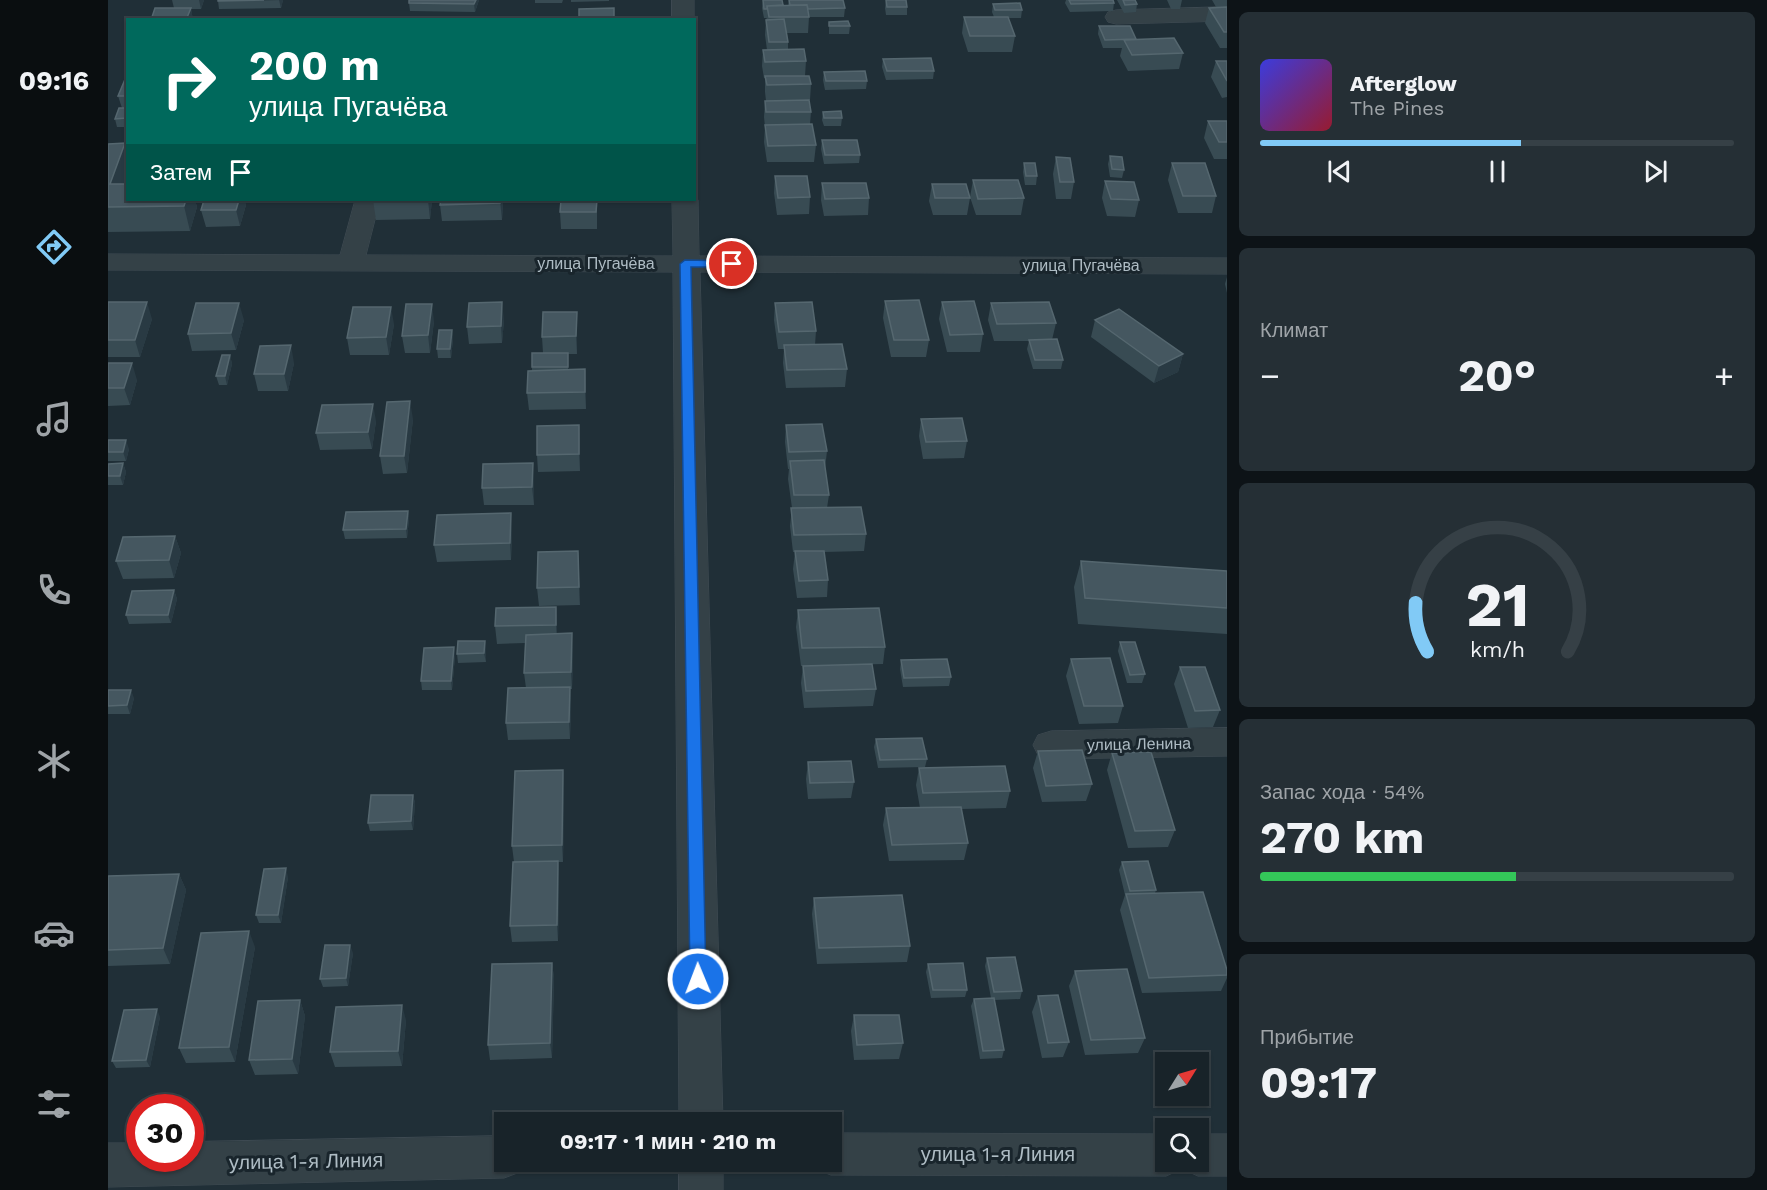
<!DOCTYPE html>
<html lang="ru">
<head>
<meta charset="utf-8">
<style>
	body { margin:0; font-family:"Work Sans",sans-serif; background:#252f35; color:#f1f3f6; height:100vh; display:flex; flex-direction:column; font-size:22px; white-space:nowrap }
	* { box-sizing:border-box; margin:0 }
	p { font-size:20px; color:#9fa4a8 }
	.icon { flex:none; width:33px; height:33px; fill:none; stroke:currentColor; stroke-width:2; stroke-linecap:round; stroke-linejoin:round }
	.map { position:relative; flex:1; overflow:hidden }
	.details { display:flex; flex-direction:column; gap:12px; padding:12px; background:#0d1317; width:540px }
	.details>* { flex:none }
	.guide { position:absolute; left:18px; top:18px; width:570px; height:183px; border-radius:0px; box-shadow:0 2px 4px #0004,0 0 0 2px #364046; background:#00695c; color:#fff; overflow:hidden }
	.needle { width:39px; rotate:53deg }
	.buttons { position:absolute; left:1047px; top:1052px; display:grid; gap:12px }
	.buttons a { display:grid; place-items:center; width:54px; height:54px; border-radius:0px; background:#182329; box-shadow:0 2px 4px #0004,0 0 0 2px #364046; font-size:30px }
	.speed { position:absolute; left:18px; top:1094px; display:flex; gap:12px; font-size:30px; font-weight:700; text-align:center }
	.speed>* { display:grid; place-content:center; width:78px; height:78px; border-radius:50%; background:#182329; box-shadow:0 2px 4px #0004,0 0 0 2px #364046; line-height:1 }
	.speed .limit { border:9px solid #d22; background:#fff; color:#111 }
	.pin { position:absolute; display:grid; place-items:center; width:51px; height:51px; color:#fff; margin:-26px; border:3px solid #fff; border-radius:50%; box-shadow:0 2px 6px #0007 }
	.me { position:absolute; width:66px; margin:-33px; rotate:359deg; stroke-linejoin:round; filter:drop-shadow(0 0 4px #0008) }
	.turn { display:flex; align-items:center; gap:21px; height:126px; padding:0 24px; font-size:27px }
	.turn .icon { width:78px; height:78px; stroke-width:2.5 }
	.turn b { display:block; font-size:42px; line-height:51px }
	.then { display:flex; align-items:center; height:57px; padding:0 24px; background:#0003; gap:12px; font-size:22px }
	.big { font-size:45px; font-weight:700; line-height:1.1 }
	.details .card { flex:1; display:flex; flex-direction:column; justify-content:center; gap:9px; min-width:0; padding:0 21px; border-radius:9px; background:#252f35 }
	.details .dial { align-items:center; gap:0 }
	.dial svg { height:156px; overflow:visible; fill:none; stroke:#364046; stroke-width:7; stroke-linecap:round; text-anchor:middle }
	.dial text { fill:#f1f3f6; stroke:none }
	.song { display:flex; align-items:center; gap:18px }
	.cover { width:72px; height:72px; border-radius:9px; background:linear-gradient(135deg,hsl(240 70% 55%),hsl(350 70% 35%)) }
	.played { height:6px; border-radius:3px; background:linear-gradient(90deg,#81caf6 55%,#364046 55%) }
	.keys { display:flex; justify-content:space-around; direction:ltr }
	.heat { display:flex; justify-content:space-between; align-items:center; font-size:33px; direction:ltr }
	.charge { height:9px; border-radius:4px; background:linear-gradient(90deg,#34c759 54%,#364046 0) }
	.trip { position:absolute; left:386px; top:1112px; width:348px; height:60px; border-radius:0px; background:#182329; box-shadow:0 2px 4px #0004,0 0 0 2px #364046; font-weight:700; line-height:60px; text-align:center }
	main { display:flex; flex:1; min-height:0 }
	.tab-bar { display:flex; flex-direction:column; width:108px; justify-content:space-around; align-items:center; background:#0a0e10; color:#9fa4a8 }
	.tab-bar .icon { width:42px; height:42px }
	.tab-bar .current { color:#81caf6 }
	.tab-bar b { font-size:27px; color:#f1f3f6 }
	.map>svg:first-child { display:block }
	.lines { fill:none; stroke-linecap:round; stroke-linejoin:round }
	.minor-casing { stroke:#404c54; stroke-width:1 }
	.minor { fill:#344147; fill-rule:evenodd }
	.wall { fill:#384b53 }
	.shaded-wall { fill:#293a43 }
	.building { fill:#455760; stroke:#55676f; stroke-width:1.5 }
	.route { fill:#1a73e8; stroke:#114b97; stroke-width:1.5 }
	.labels { text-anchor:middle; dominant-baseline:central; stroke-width:6; stroke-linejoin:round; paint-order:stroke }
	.street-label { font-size:16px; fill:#aebcc4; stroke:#19252c }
	.near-street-label { font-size:20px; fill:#aebcc4; stroke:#19252c }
</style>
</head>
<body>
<main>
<nav class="tab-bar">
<b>09:16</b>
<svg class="icon current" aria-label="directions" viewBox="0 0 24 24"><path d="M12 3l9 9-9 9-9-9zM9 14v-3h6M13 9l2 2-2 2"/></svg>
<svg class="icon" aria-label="music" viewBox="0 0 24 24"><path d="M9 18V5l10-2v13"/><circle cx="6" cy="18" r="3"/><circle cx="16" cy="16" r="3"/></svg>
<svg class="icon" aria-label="phone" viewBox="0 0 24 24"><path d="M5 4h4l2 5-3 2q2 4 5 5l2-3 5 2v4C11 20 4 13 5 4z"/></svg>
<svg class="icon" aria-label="climate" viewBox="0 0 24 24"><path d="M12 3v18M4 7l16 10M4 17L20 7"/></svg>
<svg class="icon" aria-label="car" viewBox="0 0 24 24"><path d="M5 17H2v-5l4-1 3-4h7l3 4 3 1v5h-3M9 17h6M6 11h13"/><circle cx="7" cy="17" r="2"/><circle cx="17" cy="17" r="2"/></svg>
<svg class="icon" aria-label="filters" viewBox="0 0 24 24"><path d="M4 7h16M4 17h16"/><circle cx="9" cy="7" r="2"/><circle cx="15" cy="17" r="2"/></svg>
</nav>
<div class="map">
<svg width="1119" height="1190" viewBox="0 0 1119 1190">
	<rect width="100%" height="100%" fill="#202f37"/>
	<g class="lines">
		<g class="minor-casing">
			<path id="minor" d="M564 0H586V20H564Z
				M1119 7V21L1008 24 1000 22 997 17 1000 12 1008 10Z
				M586 195 590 200 591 256 1119 258V274L592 272 615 1122H571L565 272 0 270V254L232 255 247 200H272L258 255 565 256 564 200H586Z
				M1119 728V756L943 759 930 755 925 745 930 735 943 731Z
				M723 1133 1058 1134V1161H1090V1134H1119V1176H1090L1074 1169 1058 1176 723 1175 707 1169 704 1161H723Z
				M396 1136V1161H416L412 1172 396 1178 0 1187V1143H32V1158H82V1142Z
				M571 1161H615V1190H571Z"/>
		</g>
		<use href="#minor" class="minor"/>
	</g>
	<path class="wall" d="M64 0H96L93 9H83L85 20 66 8Z
		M175 0 173 8 111 9 110 1Z
		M371 0 367 12 302 11 301 3Z
		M427 0H455L454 3H427Z
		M463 0H501V1L463 2Z
		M655 0 675 5H680L681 0 737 8 736 17H701L700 33H679L680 42V50L698 61 697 76 703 84 702 100H701L703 112 702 124 708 145 706 162H659L656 142 657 127 656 117 657 101H658L657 92V78H656L654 66 655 50H659L657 35 658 20V19L659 18H656L654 8Z
		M778 0 799 7V15H778L777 8Z
		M958 0H1005L1006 3 1005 11 962 12 957 3Z
		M1009 0H1027L1029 4 1028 12 1016 13Z
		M1059 0H1074L1072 9H1063Z
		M1104 0H1119V48H1112L1097 23 1101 8 1108 7Z
		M885 4 914 10 913 18H900L907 36 904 52H860L854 33 856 17H886L884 12Z
		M721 22 742 26 741 34H721Z
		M991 26 1028 40 1075 53 1071 69 1020 71 1012 56 1014 48H995L990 34Z
		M775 59 826 71 825 79 778 80 774 67Z
		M1108 61H1119V97L1114 98 1103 77Z
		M716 72 759 81 758 89 717 90 715 80Z
		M20 77V127H9L7 119 14 108 10 96Z
		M715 112 734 118 733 126H716L714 120Z
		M1100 121H1119V159H1106L1096 138Z
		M714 140 752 155 751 163 716 164 713 149Z
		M17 143 20 152V180L18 184 20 200H87L89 207 82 231 0 232V144Z
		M1002 156 1016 170 1014 178 1002 177 1000 164Z
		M948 157 966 182 963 199H948L945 174Z
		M916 163 929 176 928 185H917L915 172Z
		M1064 163 1108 196 1104 213H1070L1060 180Z
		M667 176 702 197 701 214 669 215 666 193Z
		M865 180 916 198 913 215H868L862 197Z
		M997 181 1031 200 1027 217 999 216 994 198Z
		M714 183 761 198 760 215 716 216 713 200Z
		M824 184 862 198 859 215H825L821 201Z
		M96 200H136L138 205 132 226 98 227 93 210Z
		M265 200H324L322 219 268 220Z
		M333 200H395L394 220 334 221 332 205Z
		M489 200V229H453L452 212Z
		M1119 277V293L1117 284Z
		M777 301 821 340 818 357H783L775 318Z
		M0 302 44 319 32 357H0Z
		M834 302 875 334 872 352H839L831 319Z
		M667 303 708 331 707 345 739 369 737 387 678 388 675 363 676 349H670L666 320Z
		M883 303 948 323 944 340 955 360 953 369H925L919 349 921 341H886L880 320Z
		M136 320 128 350 84 351 80 334Z
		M396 320 394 343 361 344 359 327Z
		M987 320 1075 354 1070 372 1046 383 983 337Z
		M326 321 322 353H297L294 336Z
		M286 324 281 355H242L239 338Z
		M469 329V354H460V370L478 387V409L421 410 419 393 424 370V353H435L434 337Z
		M344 330 345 339 343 358H330L329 349Z
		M122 355 124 364 119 385H111L108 376Z
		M0 363 29 380 22 405 0 406Z
		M186 363 180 391H150L146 374Z
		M305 419 299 473 275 474 272 456Z
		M813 419 859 441 856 458 815 459 811 436Z
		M268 421 264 449 212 450 208 433Z
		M678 425 719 451 717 469 721 495 719 508 758 534 756 551 716 552 720 580 719 597 689 598 685 569 687 552H685L682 526 684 508 680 479 681 469H680L677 442Z
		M0 440 21 449 18 461H0Z
		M472 442V471L430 472 429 455Z
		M15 463 18 472 15 485H0V464Z
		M426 480V505H376L374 488Z
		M300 511 301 519 299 538 237 539 235 530Z
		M404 531 403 560 329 562 326 545Z
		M67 536 73 553 66 578 15 579 8 561Z
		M470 551 472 605 431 606 429 588Z
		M973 561 1119 571V634L970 624 966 587Z
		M66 590 69 599 63 623 21 624 18 615Z
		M690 610 777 647 775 664 693 666 688 627Z
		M449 624V634L465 651 464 689H462L463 704 462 739 400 740 398 723 418 688 416 673 417 643 389 644 387 626Z
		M1012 642 1037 674 1034 683H1019L1010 651Z
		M378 649V662L350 663 349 654Z
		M347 656 344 690H314L313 681Z
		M963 659 1015 706 1010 723 971 724 958 676Z
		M793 660 843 677 841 686 795 687 792 669Z
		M695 666 768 689 765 706 696 708 693 683Z
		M1072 667 1112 710 1105 727 1080 728 1066 684Z
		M0 690 26 698 22 714H0Z
		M768 739 819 759 817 767 770 768 766 747Z
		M930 751 984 784 978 801 934 802 925 768Z
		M1004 753 1067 830 1060 847 1020 848 999 770Z
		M700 762 746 782 743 798 700 799 698 779Z
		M811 768 902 791 898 808 853 809 860 843 856 860 781 861 775 825 778 808H812L808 785Z
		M455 770 456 787 455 862H450L451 877 450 941 404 942 402 926 406 862 404 846Z
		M305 795 307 803 305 830 262 831 260 823Z
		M1014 862 1048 890 1047 893 1119 975V978L1113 991 1034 993 1012 910 1017 895 1011 870Z
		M71 874 78 890 62 964 0 966V876Z
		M180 877 173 923H151L148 915Z
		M706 898 802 946 799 962 709 964 704 914Z
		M147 947 127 1062 78 1063 71 1048Z
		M245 953 240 986 215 987 212 979Z
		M879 958 914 991 912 999 886 1000 896 1050 894 1058 872 1059 863 1006 866 999 883 998 877 966Z
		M444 963 446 978 444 1058 382 1060 380 1045Z
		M820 964 859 990 857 997 823 998 818 972Z
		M967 971 1037 1038 1030 1053 977 1055 961 986Z
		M930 996 961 1042 955 1057 934 1058 924 1012Z
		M192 1000 197 1016 190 1074 147 1075 141 1060Z
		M746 1015 795 1043 791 1059 746 1060 743 1031Z
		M52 1017 42 1067 8 1068 4 1061Z
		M298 1020 294 1066 227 1067 222 1052Z"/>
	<path class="shaded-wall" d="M91 0H96L93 9Z
		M171 0H175L173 8Z
		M368 0H371L367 12 366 4Z
		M83 8 85 20H78Z
		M17 143 20 152V180L9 207 2 184Z
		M78 200H87L89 207 82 231 76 206Z
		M131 200H136L138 205 132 226 128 210Z
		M320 200H324L322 219Z
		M392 200H395V202L394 220Z
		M39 302 44 319 32 357 27 340Z
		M394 302 396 320 394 343 393 326Z
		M131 303 136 320 128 350 123 333Z
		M324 304 326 321 322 353 320 335Z
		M283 307 286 324 281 355 278 337Z
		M469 312V354L468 336Z
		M344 330 345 339 343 358 342 349Z
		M183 345 186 363 180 391 176 374Z
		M1075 354 1070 372 1046 383 1051 366Z
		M122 355 124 364 119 385 117 376Z
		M24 363 29 380 22 405 16 388Z
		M477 369 478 387V409L477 392Z
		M302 401 305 419 299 473 296 456Z
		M265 404 268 421 264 449 260 432Z
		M471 425 472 442V471L471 454Z
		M18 440 21 449 18 461 15 452Z
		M15 463 18 472 15 485 12 476Z
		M425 463 426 480V505L424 487Z
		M300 511 301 519 299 538 298 529Z
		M403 513 404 531 403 560 402 543Z
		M67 536 73 553 66 578 61 560Z
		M470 551 471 568 472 605 471 587Z
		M66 590 69 599 63 623 60 615Z
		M448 607 449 624V642L448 625Z
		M464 633 465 651 464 689 463 672Z
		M377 641 378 649V662L376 653Z
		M346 647 347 656 344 690 343 681Z
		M462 687 463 704 462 739 461 722Z
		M23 690 26 698 22 714 19 705Z
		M455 770 456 787 455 862 454 845Z
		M305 795 307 803 305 830 303 821Z
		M450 861 451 877 450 941 449 925Z
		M178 868 180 877 173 923 170 915Z
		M71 874 78 890 62 964 55 948Z
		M141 931 147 947 127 1062 121 1047Z
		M242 945 245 953 240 986 238 978Z
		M444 963 446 978 444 1058 442 1043Z
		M192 1000 197 1016 190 1074 184 1059Z
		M294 1005 298 1020 294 1066 290 1051Z
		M49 1009 52 1017 42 1067 38 1060Z"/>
	<path class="building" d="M110 0H156L110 1Z
		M301 0H368L366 4 301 3Z
		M655 0H674L675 5 659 6V9H656Z
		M681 0H735L737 8 700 9 699 5H682Z
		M778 0H798L799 7H779Z
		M961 0H1005L1006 3 963 4Z
		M1015 0H1027L1029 4 1017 5Z
		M912 3 914 10H887L885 4Z
		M699 5 701 17H661L659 6Z
		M1119 7V32H1116L1101 8Z
		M47 8H83L78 20H43Z
		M506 8V20H471V9Z
		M856 17H900L907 36H862Z
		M676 19 680 42H661L658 20Z
		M740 21 742 26H721V22Z
		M991 26H1022L1028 39 997 40Z
		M1066 38 1075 53 1024 55 1016 40Z
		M696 49 698 61 657 62 655 50Z
		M823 58 826 71H779L775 59Z
		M1108 61H1119V81Z
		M757 71 759 81H718L716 72Z
		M657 76H701L703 84 659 85Z
		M18 77H20V96H10Z
		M701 100 703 112H658L657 101Z
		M11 108H20V114L18 118 7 119Z
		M733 111 734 118H716L715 112Z
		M1100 121H1119V142H1111Z
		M704 124 708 145 660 146 657 125Z
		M714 140H749L752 155H717Z
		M17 143 2 184H20V200H78L76 206 0 207V144Z
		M1002 156 1014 157 1016 170 1004 169Z
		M948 157 962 158 966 182H952Z
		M916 163H927L929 176H918Z
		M1064 163H1097L1108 196H1075Z
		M667 176H699L702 197 670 198Z
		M865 180H910L916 198 870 199Z
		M997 181 1026 182 1031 200 1003 199Z
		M714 183H758L761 198 717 199Z
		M824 184H858L862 198H827Z
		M96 200H131L128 210H93Z
		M333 200H392V203L332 205Z
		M453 200H489L488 212H452Z
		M811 300 821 340H786L777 301Z
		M866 301 875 334 842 335 834 302Z
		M0 302H39L27 340H0Z
		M394 302 393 326 359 327 361 303Z
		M704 302 708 331 671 332 667 303Z
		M941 302 948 323 889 324 883 303Z
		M88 303H131L123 333 80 334Z
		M298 304H324L320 335 294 336Z
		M245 307H283L278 337 239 338Z
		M1011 309 1075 354 1051 366 987 320Z
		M435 312H469L468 336 434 337Z
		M331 330H344L342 349H329Z
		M949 339 955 360H927L921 340Z
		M734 344 739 369 679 370 676 345Z
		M183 345 176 374H146L152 346Z
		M424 353H460V367H424Z
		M114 355H122L117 376H108Z
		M0 363H24L16 388H0Z
		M477 369V392L419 393 420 371Z
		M302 401 296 456H272L279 402Z
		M265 404 260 432 208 433 214 405Z
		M854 418 859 441 818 442 813 419Z
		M714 424 719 451 681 452 678 425Z
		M471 425V454L429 455V426Z
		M0 440H18L15 452H0Z
		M716 460 721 495H686L682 461Z
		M15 463 12 476H0V464Z
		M425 463 424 487 374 488 375 464Z
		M753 507 758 534 686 535 683 508Z
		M300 511 298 529 235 530 238 512Z
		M403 513 402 543 326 545 329 515Z
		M67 536 61 560 8 561 15 537Z
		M470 551 471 587 429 588 430 552Z
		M687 551H716L720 580 691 581Z
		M973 561 1119 571V608L977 598Z
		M66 590 60 615H18L24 591Z
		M448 607V625L387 626 388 608Z
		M771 608 777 647 694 648 690 610Z
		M464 633 463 672 416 673 418 635Z
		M350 641H377L376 653 349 654Z
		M1012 642H1027L1037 674 1022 675Z
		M346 647 343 681H313L316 648Z
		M1002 658 1015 706H976L963 659Z
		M839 659 843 677 796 678 793 660Z
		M764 664 768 689 698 691 695 666Z
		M1072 667H1097L1112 710 1087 711Z
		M462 687 461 722 398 723 400 688Z
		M0 690H23L19 705 0 706Z
		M814 738 819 759 772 760 768 739Z
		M974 750 984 784 938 786 930 751Z
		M1043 752 1067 830 1027 831 1004 753Z
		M743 761 746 782 702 783 700 762Z
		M897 766 902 791 815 793 811 768Z
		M455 770 454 845 404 846 407 771Z
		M263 795H305L303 821 260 823Z
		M853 807 860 843 784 845 778 808Z
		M450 861 449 925 402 926 405 862Z
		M1040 861 1048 890 1022 891 1014 862Z
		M178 868 170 915H148L156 869Z
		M71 874 55 948 0 950V876Z
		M1095 892 1119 970V975L1041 978 1018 894Z
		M794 895 802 946 711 948 706 898Z
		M141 931 121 1047 71 1048 93 933Z
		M217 945H242L238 978 212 979Z
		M907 957 914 991 886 992 879 958Z
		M444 963 442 1043 380 1045 384 964Z
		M855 963 859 990H825L820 964Z
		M1019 969 1037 1038 983 1040 967 971Z
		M950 995 961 1042 940 1043 930 996Z
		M886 998 896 1050 875 1051 866 999Z
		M192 1000 184 1059 141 1060 150 1001Z
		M294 1005 290 1051 222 1052 228 1007Z
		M49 1009 38 1060 4 1061 16 1010Z
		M746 1015H791L795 1043 749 1045Z"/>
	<path class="route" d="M577 260 624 261 630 264 624 267H583L598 979 596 984 590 986 584 984 582 979 572 264Z"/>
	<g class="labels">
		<g class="street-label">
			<text x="488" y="263">улица Пугачёва</text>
			<text x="973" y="265">улица Пугачёва</text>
			<text transform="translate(1031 744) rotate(-1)">улица Ленина</text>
		</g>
		<g class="near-street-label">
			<text x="890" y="1154">улица 1-я Линия</text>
			<text transform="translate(198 1161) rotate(-1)">улица 1-я Линия</text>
		</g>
	</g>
</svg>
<div class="buttons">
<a><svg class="needle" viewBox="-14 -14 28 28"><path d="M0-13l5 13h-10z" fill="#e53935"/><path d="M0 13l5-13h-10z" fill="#9fa4a8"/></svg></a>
<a><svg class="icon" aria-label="search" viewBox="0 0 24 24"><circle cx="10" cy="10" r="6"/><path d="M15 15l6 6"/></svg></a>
</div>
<div class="speed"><div class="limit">30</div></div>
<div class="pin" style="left:624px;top:264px;background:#d93025"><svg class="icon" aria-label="arrive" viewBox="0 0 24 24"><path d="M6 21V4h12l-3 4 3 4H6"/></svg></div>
<svg class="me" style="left:590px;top:979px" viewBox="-20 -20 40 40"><circle r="17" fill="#1a73e8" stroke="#fff" stroke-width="3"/><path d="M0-11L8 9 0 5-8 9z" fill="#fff"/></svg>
<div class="trip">09:17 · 1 мин · 210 m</div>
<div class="guide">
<div class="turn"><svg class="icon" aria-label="right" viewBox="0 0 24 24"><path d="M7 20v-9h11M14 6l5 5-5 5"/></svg><div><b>200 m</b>улица Пугачёва</div></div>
<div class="then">Затем<svg class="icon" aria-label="arrive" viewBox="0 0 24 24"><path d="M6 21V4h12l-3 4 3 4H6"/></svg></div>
</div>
</div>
<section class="details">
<div class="card">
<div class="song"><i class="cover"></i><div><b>Afterglow</b><p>The Pines</p></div></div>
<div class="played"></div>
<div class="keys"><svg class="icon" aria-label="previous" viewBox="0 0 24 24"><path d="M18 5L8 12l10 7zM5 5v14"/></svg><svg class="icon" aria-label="pause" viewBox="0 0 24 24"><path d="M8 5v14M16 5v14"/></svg><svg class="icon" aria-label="next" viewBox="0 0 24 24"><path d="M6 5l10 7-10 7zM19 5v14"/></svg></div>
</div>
<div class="card"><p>Климат</p>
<div class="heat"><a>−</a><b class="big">20°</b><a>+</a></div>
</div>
<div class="card dial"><svg viewBox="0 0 100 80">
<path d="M14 69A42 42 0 1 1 86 69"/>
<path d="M14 69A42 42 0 0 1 8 44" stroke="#81caf6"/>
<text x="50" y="56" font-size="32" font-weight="700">21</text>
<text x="50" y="72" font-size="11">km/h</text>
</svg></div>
<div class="card"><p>Запас хода · 54%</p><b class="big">270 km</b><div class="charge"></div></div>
<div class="card"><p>Прибытие</p><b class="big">09:17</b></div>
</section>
</main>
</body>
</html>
